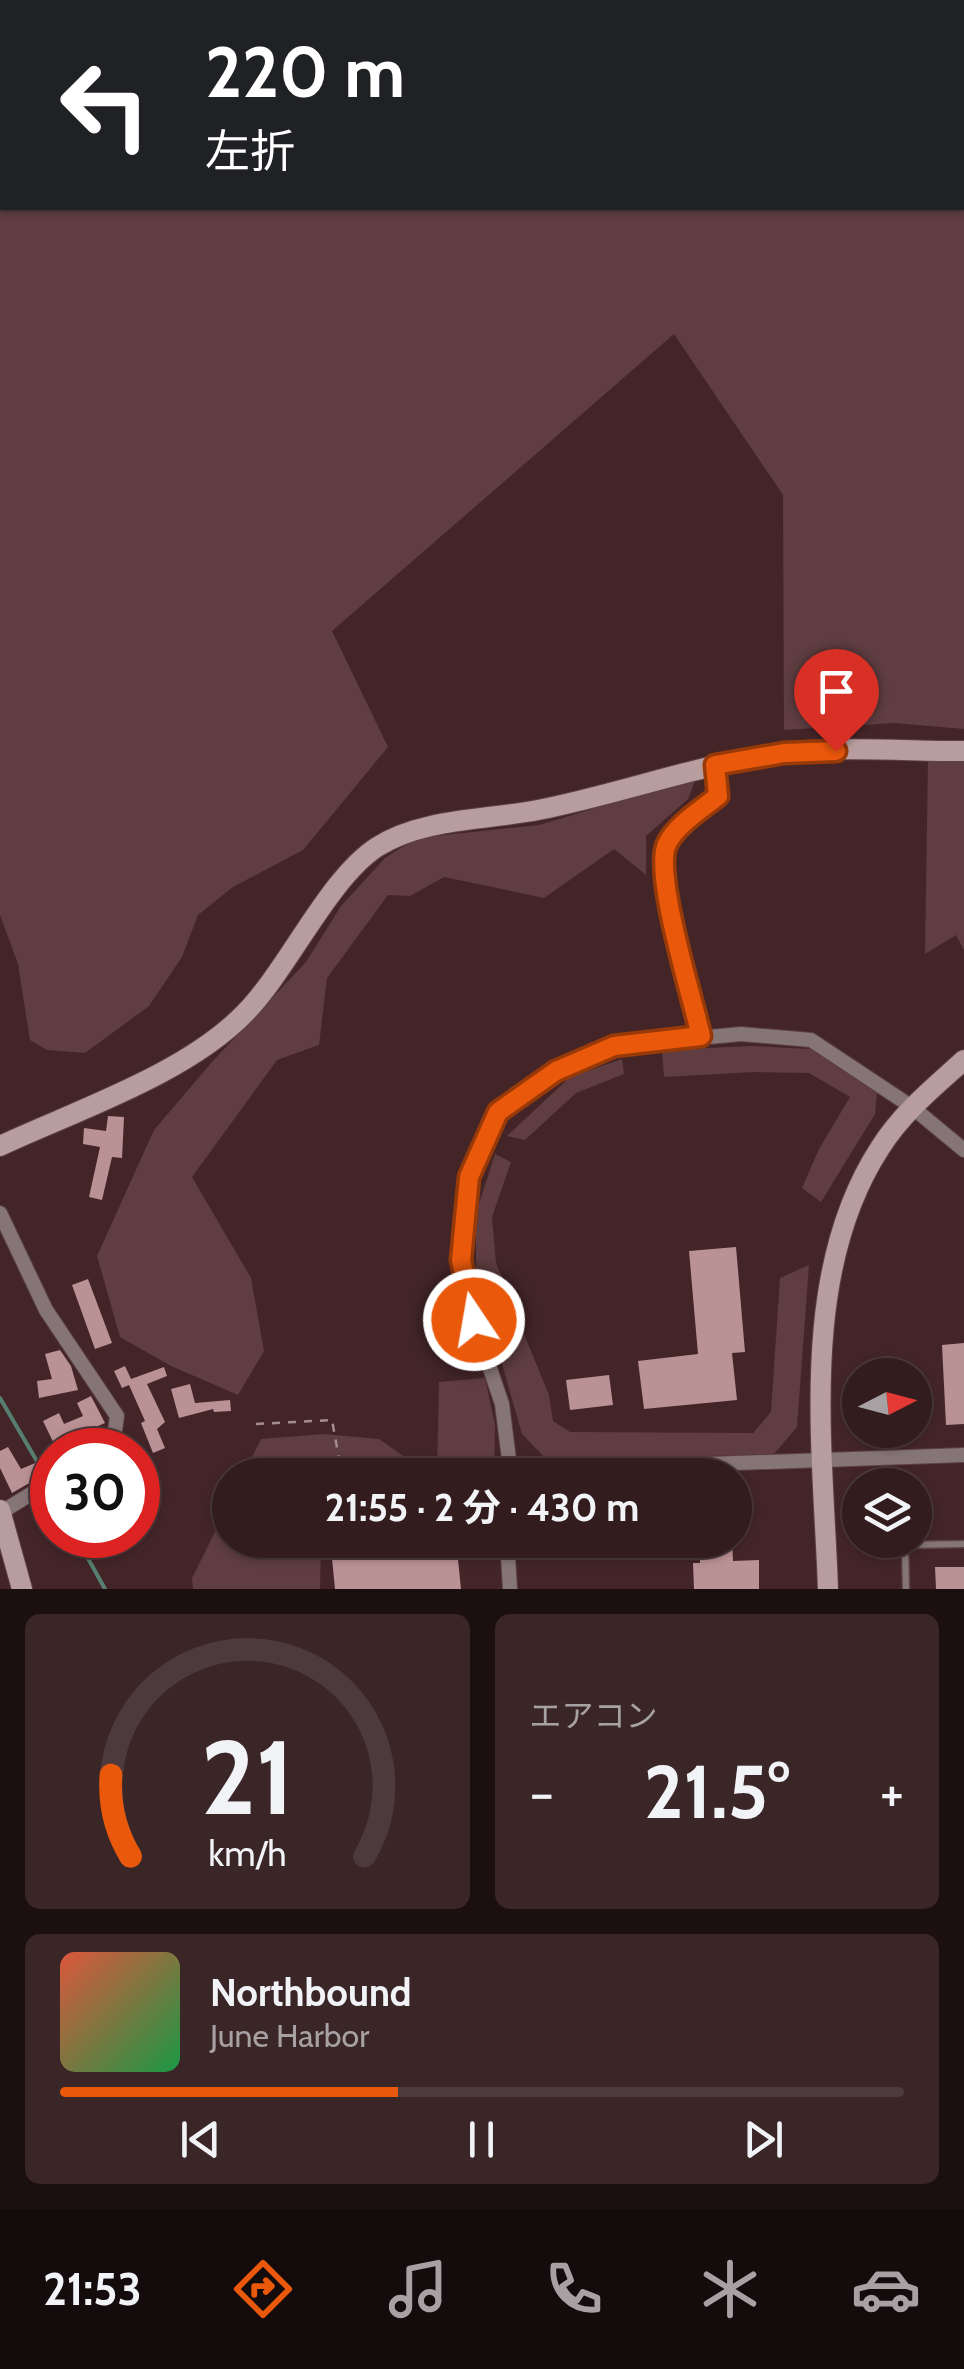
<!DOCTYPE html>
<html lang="ja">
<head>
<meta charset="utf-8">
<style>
	body { margin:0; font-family:Cabin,"Noto Sans JP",sans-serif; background:#3a2527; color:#f1f3f6; height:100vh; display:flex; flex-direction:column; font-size:38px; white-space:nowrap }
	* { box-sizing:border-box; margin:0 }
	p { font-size:32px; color:#a8a1a4 }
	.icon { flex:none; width:55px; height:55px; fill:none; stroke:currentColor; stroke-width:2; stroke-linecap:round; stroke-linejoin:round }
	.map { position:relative; height:1589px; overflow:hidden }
	.sheet { display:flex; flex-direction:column; gap:25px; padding:25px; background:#1c0f10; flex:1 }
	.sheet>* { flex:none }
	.banner { position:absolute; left:0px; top:0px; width:965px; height:210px; box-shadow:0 2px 8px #0004,0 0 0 2px #4d3a3c; background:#202124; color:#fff; overflow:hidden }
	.needle { width:65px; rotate:84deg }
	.tools { position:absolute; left:842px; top:1358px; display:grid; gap:20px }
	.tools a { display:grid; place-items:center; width:90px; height:90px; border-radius:50%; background:#321c1e; box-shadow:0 2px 8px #0004,0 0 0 2px #4d3a3c; font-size:50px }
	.speed { position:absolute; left:30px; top:1428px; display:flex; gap:20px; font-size:50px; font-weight:700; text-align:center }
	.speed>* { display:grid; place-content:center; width:130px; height:130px; border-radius:50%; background:#321c1e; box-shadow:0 2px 8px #0004,0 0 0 2px #4d3a3c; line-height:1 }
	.speed .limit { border:15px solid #d22; background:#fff; color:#111 }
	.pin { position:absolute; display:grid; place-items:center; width:85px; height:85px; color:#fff; margin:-102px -42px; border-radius:50% 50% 50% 0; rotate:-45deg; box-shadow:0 0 10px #0007 }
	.pin .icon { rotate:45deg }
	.me { position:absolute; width:110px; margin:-55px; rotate:348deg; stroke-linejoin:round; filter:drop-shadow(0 0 8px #0008) }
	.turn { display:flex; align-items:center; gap:35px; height:210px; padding:0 40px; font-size:45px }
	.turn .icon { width:130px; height:130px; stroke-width:2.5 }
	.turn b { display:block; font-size:70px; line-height:85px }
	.big { font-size:75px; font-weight:700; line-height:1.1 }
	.sheet .card { flex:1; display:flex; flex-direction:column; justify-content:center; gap:15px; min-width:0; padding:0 35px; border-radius:15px; background:#3a2527 }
	.sheet .dial { align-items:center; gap:0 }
	.dial svg { height:260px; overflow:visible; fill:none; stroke:#4d3a3c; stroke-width:7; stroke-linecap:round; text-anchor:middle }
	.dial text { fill:#f1f3f6; stroke:none }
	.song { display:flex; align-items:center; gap:30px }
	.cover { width:120px; height:120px; border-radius:15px; background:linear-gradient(135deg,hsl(10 70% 55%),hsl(140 70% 35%)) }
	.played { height:10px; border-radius:5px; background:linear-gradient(90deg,#ea580c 40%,#4d3a3c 40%) }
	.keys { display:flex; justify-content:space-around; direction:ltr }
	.heat { display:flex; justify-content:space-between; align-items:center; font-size:55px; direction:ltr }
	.sheet .tiles { flex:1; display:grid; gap:25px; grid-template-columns:1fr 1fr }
	.card:last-child { grid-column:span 2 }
	.trip { position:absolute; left:212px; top:1458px; width:540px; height:100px; border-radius:50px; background:#321c1e; box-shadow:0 2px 8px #0004,0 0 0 2px #4d3a3c; font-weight:700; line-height:100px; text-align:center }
	.dock { display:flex; height:160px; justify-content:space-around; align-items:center; background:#140b0c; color:#a8a1a4 }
	.dock .icon { width:70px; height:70px }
	.dock .on { color:#ea580c }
	.dock b { font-size:45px; color:#f1f3f6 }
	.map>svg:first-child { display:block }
	.green { fill:#5f3d40; fill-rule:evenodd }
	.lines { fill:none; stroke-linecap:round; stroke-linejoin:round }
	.stream { stroke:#567f71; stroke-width:4 }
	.building { fill:#ba9194 }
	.lane-casing { stroke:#5d4143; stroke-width:9 }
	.street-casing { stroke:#5d4143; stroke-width:16 }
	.secondary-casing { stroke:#5d4143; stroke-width:22 }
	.path { stroke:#a58c8e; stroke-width:2.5; stroke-dasharray:8 8; stroke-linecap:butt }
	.lane { stroke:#867576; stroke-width:6 }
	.street { stroke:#867576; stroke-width:14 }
	.secondary { stroke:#b79d9e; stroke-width:20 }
	.route-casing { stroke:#983908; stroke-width:25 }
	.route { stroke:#ea580c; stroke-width:18 }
</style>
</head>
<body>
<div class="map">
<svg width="964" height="1589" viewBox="0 0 964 1589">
	<rect width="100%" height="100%" fill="#432528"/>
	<path class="green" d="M0 0H964V729L894 723 784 730 783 495 674 334 332 631 388 747 303 850 233 887 198 915 182 957 149 1006 85 1053 47 1050 30 1040 18 964 0 915ZM962 2V208H2V2Z
		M964 760V950L956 935 925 954 928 761Z
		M696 778 688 799 646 836V875L614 849 544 898 444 877 410 896 388 895 327 978 319 1045 277 1060 192 1177 251 1278 264 1351 238 1395 171 1366 120 1337 97 1256 154 1130 212 1062 306 962 341 906 385 858 416 838 539 825Z
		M752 1046 810 1049 877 1091 875 1114 821 1202 802 1188 819 1149 850 1097 809 1073 754 1072 664 1077 662 1050Z
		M622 1059 624 1074 576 1093 525 1140 507 1136 570 1077Z
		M495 1154 511 1162 492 1217 496 1263 513 1303 487 1315 476 1270V1213Z
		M809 1265 797 1427 774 1454 548 1461 522 1434 490 1322 515 1312 549 1395 553 1421 570 1432 753 1433 771 1412 780 1278Z
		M485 1378 495 1425 494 1475H437L439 1382Z
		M323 1434 379 1439 419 1467 434 1470V1475H243L261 1439Z
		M230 1502V1540H321L320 1589H193L192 1578Z"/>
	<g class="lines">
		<path class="stream" d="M0 1398 38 1463
			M75 1535 105 1589"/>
	</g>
	<path class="building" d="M108 1116 124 1117 122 1158 112 1157 102 1200 89 1197 100 1147 83 1144 84 1128 106 1131Z
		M736 1247 745 1352 732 1353 737 1400 644 1409 638 1361 698 1354 689 1251Z
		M88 1279 112 1343 95 1349 72 1285Z
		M964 1343V1424L946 1425 942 1345Z
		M60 1350 71 1366 78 1390 39 1398 37 1381 52 1379 45 1354Z
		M125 1366 131 1379 164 1367 167 1376 147 1384 165 1422 157 1429 165 1448 153 1453 141 1423 145 1421 129 1385 122 1388 114 1371Z
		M609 1375 613 1405 570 1410 566 1380Z
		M190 1384 195 1403 230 1400 231 1411 214 1412 213 1409 179 1418 171 1389Z
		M91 1396 105 1423 71 1438 75 1446 57 1450 43 1421 59 1413 64 1424 83 1416 77 1403Z
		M8 1447 21 1469 52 1456V1470L12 1493 0 1468V1451Z
		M416 1540H456L461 1589H335L331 1548Z
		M700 1540H732L733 1561 759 1560V1589H694L693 1563H700Z
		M935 1567H964V1589H936Z"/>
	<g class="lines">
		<g class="lane-casing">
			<path id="lane" d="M906 1589 905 1545 964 1544"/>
		</g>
		<g class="street-casing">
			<path id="street" d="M701 1036C693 1000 653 872 667 844 676 825 702 809 718 796L715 765
				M0 1213 46 1310 117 1416 115 1431 92 1450
				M512 1471 964 1455
				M511 1475 502 1404 474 1321 461 1260 469 1177 498 1112 556 1071 613 1046 741 1034 811 1040 912 1107 964 1150
				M0 1513 52 1481
				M507 1540 510 1589"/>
		</g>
		<g class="secondary-casing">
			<path id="secondary" d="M0 1146C77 1110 186 1074 245 1013 289 968 328 879 377 847 422 818 487 820 538 810 620 794 699 764 782 753 841 746 904 751 964 751
				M0 1510 22 1589
				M828 1589C823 1447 798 1274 880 1148 902 1113 934 1087 964 1060"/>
		</g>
		<path class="path" d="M962 62H964
			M256 1424 332 1420 342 1475"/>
		<use href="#lane" class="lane"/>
		<use href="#street" class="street"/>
		<use href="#secondary" class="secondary"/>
	</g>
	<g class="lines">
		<g class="route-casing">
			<path id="route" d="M474 1320 461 1260 469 1177 498 1112 556 1071 614 1046 701 1036C693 1000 653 873 667 844 676 825 702 809 718 796L715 765 784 753 836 751"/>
		</g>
		<use href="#route" class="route"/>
	</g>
</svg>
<div class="tools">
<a><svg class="needle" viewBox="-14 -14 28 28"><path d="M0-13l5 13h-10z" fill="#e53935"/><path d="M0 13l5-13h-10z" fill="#a8a1a4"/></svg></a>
<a><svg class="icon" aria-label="layers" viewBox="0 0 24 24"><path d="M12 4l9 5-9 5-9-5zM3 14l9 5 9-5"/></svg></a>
</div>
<div class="speed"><div class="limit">30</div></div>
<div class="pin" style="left:836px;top:751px;background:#d93025"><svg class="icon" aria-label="arrive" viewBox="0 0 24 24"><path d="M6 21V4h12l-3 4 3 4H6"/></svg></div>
<svg class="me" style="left:474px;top:1320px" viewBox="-20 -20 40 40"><circle r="17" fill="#ea580c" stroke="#fff" stroke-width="3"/><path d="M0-11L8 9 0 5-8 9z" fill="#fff"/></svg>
<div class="trip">21:55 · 2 分 · 430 m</div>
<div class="banner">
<div class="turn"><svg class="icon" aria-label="left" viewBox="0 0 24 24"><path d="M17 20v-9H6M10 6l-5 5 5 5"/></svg><div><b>220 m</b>左折</div></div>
</div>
</div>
<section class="sheet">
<div class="tiles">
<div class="card dial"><svg viewBox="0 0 100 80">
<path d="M14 69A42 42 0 1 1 86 69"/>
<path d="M14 69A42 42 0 0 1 8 44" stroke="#ea580c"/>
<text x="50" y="56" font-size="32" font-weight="700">21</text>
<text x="50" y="72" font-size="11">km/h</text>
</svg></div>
<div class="card"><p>エアコン</p>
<div class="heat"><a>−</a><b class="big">21.5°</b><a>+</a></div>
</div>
<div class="card">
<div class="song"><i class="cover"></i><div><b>Northbound</b><p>June Harbor</p></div></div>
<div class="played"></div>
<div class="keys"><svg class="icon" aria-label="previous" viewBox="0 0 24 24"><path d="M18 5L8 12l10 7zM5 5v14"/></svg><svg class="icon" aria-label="pause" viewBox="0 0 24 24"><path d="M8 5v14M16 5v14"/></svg><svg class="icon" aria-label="next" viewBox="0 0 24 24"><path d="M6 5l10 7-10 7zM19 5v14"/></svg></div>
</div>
</div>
</section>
<nav class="dock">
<b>21:53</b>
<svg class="icon on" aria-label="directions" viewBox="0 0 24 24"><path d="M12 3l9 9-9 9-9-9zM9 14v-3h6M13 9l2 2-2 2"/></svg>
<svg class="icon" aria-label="music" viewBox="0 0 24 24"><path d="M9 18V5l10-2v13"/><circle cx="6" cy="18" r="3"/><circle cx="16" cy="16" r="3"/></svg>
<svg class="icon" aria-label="phone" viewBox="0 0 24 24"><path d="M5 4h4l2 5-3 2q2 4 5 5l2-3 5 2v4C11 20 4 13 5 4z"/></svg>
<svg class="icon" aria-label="climate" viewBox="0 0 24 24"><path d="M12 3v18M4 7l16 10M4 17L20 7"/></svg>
<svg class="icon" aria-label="car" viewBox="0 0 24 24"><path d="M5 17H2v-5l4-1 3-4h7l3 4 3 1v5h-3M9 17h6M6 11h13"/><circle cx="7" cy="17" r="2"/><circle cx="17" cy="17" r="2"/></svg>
</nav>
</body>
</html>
